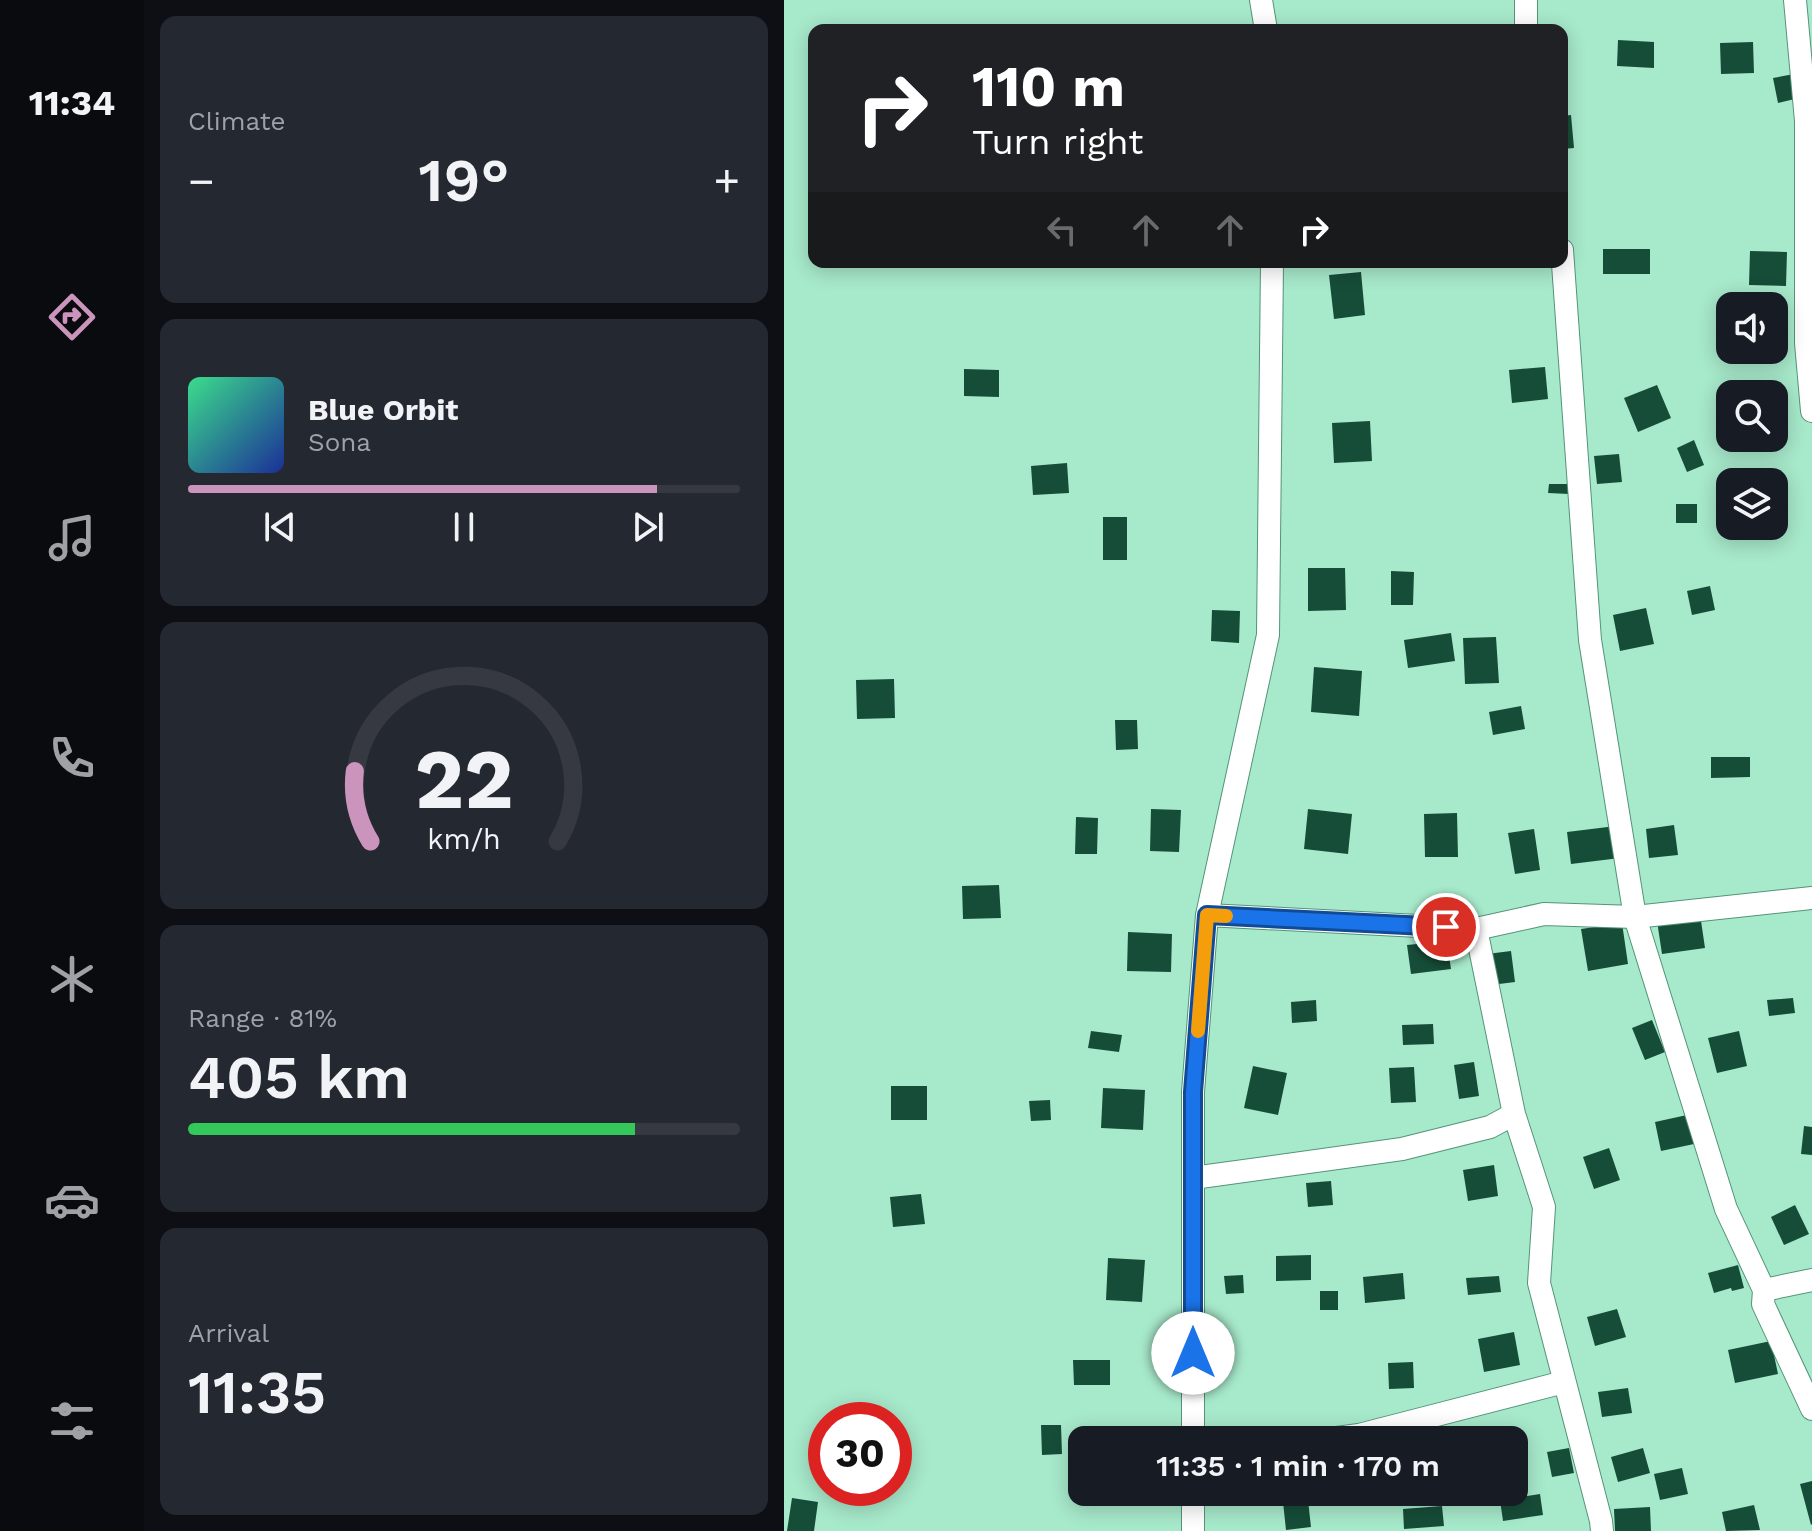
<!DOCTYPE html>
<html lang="en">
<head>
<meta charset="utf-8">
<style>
	body { margin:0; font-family:"Work Sans",sans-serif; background:#242831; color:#f1f3f6; height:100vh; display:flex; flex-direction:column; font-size:30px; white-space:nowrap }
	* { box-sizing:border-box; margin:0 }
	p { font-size:26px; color:#9ea1a6 }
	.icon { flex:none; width:44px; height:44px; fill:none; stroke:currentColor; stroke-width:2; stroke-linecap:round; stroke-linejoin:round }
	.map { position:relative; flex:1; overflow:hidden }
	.details { display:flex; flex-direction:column; gap:16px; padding:16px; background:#0d0f14; width:640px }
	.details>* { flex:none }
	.hud { position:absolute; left:24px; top:24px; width:760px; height:244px; border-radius:16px; box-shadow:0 4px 20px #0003; background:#202124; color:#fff; overflow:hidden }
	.tools { position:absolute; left:932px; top:292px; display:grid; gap:16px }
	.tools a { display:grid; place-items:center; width:72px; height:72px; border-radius:16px; background:#171b24; box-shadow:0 4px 20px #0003; font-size:40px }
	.speed { position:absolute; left:24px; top:1402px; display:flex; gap:16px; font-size:40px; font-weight:700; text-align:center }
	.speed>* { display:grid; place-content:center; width:104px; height:104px; border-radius:50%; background:#171b24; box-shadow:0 4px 20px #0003; line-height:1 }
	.speed .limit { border:12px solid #d22; background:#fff; color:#111 }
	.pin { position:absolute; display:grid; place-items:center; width:68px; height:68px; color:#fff; margin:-34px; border:4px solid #fff; border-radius:50%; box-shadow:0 2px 8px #0007 }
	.me { position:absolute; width:88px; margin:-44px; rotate:0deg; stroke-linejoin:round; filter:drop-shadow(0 0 6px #0008) }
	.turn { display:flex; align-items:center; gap:28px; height:168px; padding:0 32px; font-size:36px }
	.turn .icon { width:104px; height:104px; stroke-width:2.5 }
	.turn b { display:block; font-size:56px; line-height:68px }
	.lanes { display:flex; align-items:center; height:76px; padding:0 32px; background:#0003; justify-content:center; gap:40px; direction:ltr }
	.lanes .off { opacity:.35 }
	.big { font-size:60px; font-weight:600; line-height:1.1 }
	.details .card { flex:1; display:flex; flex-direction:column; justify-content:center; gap:12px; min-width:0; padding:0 28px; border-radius:16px; background:#242831 }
	.details .dial { align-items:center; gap:0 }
	.dial svg { height:208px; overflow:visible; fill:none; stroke:#363941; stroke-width:7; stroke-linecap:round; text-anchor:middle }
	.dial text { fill:#f1f3f6; stroke:none }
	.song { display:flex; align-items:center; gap:24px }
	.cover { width:96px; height:96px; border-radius:12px; background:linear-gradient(135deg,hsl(150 70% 55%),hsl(230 70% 35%)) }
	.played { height:8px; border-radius:4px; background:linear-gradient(90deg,#cb94bc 85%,#363941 85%) }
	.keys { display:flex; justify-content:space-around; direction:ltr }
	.heat { display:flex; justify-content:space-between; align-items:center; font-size:44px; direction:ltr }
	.charge { height:12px; border-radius:6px; background:linear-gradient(90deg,#34c759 81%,#363941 0) }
	.trip { position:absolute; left:284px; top:1426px; width:460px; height:80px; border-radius:16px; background:#171b24; box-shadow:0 4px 20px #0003; font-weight:600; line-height:80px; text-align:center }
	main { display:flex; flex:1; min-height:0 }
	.tab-bar { display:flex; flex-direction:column; width:144px; justify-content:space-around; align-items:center; background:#090b0e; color:#9ea1a6 }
	.tab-bar .icon { width:56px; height:56px }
	.tab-bar .current { color:#cb94bc }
	.tab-bar b { font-size:36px; color:#f1f3f6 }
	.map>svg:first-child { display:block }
	.building { fill:#164d38 }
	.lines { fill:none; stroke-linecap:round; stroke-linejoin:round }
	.minor-casing { stroke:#549478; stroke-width:24 }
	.minor { stroke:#fff; stroke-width:22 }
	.route-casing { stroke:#114b97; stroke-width:20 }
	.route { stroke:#1a73e8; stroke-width:14 }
	.slow { stroke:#f59e0b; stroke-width:14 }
</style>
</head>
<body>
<main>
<nav class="tab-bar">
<b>11:34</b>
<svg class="icon current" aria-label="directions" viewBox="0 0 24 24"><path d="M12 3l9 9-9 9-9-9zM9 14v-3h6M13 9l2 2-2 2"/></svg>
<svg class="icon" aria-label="music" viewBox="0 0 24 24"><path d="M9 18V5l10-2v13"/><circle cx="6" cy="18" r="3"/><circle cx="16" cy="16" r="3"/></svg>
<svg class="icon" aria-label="phone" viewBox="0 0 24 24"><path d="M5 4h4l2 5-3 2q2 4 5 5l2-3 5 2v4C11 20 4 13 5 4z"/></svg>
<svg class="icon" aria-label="climate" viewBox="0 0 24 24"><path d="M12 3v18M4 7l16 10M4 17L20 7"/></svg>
<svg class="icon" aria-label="car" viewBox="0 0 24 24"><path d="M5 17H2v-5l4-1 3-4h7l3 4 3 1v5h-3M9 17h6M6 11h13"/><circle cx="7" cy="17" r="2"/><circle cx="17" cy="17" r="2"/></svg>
<svg class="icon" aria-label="filters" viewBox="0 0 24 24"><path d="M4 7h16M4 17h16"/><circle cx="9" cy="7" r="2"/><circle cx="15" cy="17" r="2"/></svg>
</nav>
<section class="details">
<div class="card"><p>Climate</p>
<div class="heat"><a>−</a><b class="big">19°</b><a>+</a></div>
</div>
<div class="card">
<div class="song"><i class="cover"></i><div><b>Blue Orbit</b><p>Sona</p></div></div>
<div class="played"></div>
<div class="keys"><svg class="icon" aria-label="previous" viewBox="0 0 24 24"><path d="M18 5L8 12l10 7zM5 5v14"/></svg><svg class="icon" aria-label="pause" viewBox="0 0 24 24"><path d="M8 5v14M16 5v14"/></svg><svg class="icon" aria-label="next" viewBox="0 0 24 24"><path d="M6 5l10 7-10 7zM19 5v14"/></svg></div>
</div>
<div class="card dial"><svg viewBox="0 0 100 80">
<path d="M14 69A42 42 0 1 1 86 69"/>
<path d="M14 69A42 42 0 0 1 8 42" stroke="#cb94bc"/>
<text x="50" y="56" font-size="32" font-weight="700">22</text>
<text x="50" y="72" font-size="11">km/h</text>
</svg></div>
<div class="card"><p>Range · 81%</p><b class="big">405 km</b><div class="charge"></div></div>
<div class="card"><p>Arrival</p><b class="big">11:35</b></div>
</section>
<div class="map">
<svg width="1028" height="1531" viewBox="0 0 1028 1531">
	<rect width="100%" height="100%" fill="#a7e9cb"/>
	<path class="building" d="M834 40 870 42V68L833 66Z
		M969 42 970 73 937 74 936 43Z
		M1010 74 1015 98 994 103 989 78Z
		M787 115 790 148 778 149V116Z
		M819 249H866V274H819Z
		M966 251 1003 252 1002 286 965 285Z
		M577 272 581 315 550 319 545 275Z
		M761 367 764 399 728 403 725 370Z
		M180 369 215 370V397L180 396Z
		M873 385 887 418 854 432 840 398Z
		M586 421 588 461 550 463 548 423Z
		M910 440 920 465 903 472 893 448Z
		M835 454 838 482 813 484 810 456Z
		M283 463 285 493 249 495 247 466Z
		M765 484H785V494L764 493Z
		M892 504H913V523H892Z
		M319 517H343V560H319Z
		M524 568H561L562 610 524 611Z
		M607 571 630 572 629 605H607Z
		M926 586 931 610 908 615 903 591Z
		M862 608 870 644 836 651 829 615Z
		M428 610 456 611 455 643 427 641Z
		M667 633 671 661 624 668 620 640Z
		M712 637 715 683 681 684 679 638Z
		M530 667 578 671 575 716 527 712Z
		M110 679 111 718 73 719 72 680Z
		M737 706 741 729 709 735 705 712Z
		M331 720H353L354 749 332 750Z
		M927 757H966V777L927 778Z
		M367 809 397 810 395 852 366 851Z
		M524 809 568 814 564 854 520 849Z
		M673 813 674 857H641L640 814Z
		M292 817 314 818 313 854H291Z
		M890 825 894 855 865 858 862 829Z
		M832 826 836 858 787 864 783 832Z
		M750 829 756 870 731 874 724 833Z
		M215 885 217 918 179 919 178 886Z
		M916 914 921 948 878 954 873 921Z
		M838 923 844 964 804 971 797 929Z
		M344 932 388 934 387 972 343 971Z
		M663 941 667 969 627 974 623 945Z
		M727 951 731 982 707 985 703 954Z
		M1009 998 1011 1013 985 1016 983 1000Z
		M532 1000 533 1021 508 1023 507 1002Z
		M868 1020 881 1052 861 1060 848 1028Z
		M649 1024 650 1044 619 1045 618 1025Z
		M307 1031 338 1035 335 1052 304 1048Z
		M955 1031 963 1066 933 1073 924 1038Z
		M690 1062 695 1096 675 1099 670 1065Z
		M469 1066 503 1073 494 1115 460 1108Z
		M630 1067 632 1102 607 1103 605 1068Z
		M107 1086H143V1120H107Z
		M319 1088 361 1090 359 1130 317 1128Z
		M266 1100 267 1120 247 1121 245 1101Z
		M903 1115 910 1144 877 1151 871 1122Z
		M1020 1126 1028 1127V1155L1017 1154Z
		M825 1148 836 1180 810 1189 799 1157Z
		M710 1165 714 1196 684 1201 679 1170Z
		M547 1181 549 1205 524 1207 522 1183Z
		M137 1194 141 1224 109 1227 106 1197Z
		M1011 1205 1025 1234 1000 1245 987 1217Z
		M527 1255V1280L492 1281V1256Z
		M324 1258 361 1260 358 1302 322 1300Z
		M954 1265 960 1288 948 1291 947 1288 930 1293 924 1273Z
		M619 1273 621 1299 581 1303 579 1277Z
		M459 1275 460 1293 442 1294 440 1276Z
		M715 1276 717 1292 684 1295 682 1278Z
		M536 1291H554V1310H536Z
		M833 1309 842 1337 811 1346 803 1317Z
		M730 1332 736 1365 700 1372 694 1339Z
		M987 1341 994 1374 951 1383 944 1350Z
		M289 1360H326V1385H290Z
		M629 1362 630 1388 605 1389 604 1363Z
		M844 1388 848 1413 818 1417 814 1392Z
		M257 1425H277L278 1454 258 1455Z
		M785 1448 790 1473 768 1477 763 1452Z
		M859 1448 866 1473 834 1482 827 1457Z
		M898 1468 904 1494 876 1500 870 1474Z
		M1028 1481V1524L1027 1525 1016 1484Z
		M756 1494 759 1515 719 1521 716 1500Z
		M8 1498 34 1502 30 1531H3Z
		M524 1500 527 1527 502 1530 499 1502Z
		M970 1505 976 1530 942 1531 938 1512Z
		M658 1506 660 1526 620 1529 619 1509Z
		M866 1507 867 1531H831L830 1509Z"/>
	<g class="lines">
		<g class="minor-casing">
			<path id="minor" d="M477 0 482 30
				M742 0V30
				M1011 0 1022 121V343L1028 411
				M778 250 806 640 851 917 942 1209 980 1290 979 1304 1028 1409
				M423 915 692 929 760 914 851 917 1028 898
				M692 929 730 1114 760 1207 755 1283 817 1521 818 1531
				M409 1178 618 1149 706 1127 730 1114
				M980 1290 1028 1280
				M409 1440V1092L423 915 484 635 488 262
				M538 1440 575 1435 780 1382
				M409 1531V1492"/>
		</g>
		<use href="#minor" class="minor"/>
	</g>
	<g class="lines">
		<g class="route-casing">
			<path id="route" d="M409 1353V1092L423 915 662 927"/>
		</g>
		<use href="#route" class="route"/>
		<path class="slow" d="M414 1031 423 915 442 916"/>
	</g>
</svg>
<div class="tools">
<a><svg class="icon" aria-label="sound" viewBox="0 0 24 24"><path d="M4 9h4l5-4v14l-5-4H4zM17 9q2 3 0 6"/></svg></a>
<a><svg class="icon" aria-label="search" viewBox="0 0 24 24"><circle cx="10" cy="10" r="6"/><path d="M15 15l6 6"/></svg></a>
<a><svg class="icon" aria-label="layers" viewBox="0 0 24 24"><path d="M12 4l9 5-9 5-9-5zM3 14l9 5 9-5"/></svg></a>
</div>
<div class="speed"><div class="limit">30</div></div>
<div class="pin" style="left:662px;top:927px;background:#d93025"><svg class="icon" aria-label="arrive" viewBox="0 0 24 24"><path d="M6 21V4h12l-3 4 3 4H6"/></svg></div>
<svg class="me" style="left:409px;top:1353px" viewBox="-20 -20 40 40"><circle r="19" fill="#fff"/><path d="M0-13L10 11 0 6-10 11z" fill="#1a73e8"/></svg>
<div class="trip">11:35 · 1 min · 170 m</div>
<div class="hud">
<div class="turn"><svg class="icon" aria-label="right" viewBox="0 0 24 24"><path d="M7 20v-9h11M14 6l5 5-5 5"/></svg><div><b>110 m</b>Turn right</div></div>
<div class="lanes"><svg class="icon off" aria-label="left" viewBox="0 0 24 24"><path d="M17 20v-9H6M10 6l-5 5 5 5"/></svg><svg class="icon off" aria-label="ahead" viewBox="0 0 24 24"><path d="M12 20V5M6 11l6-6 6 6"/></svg><svg class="icon off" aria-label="ahead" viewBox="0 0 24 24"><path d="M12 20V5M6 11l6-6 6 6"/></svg><svg class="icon" aria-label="right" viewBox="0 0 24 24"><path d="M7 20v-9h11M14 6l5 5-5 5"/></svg></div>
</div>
</div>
</main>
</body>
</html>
